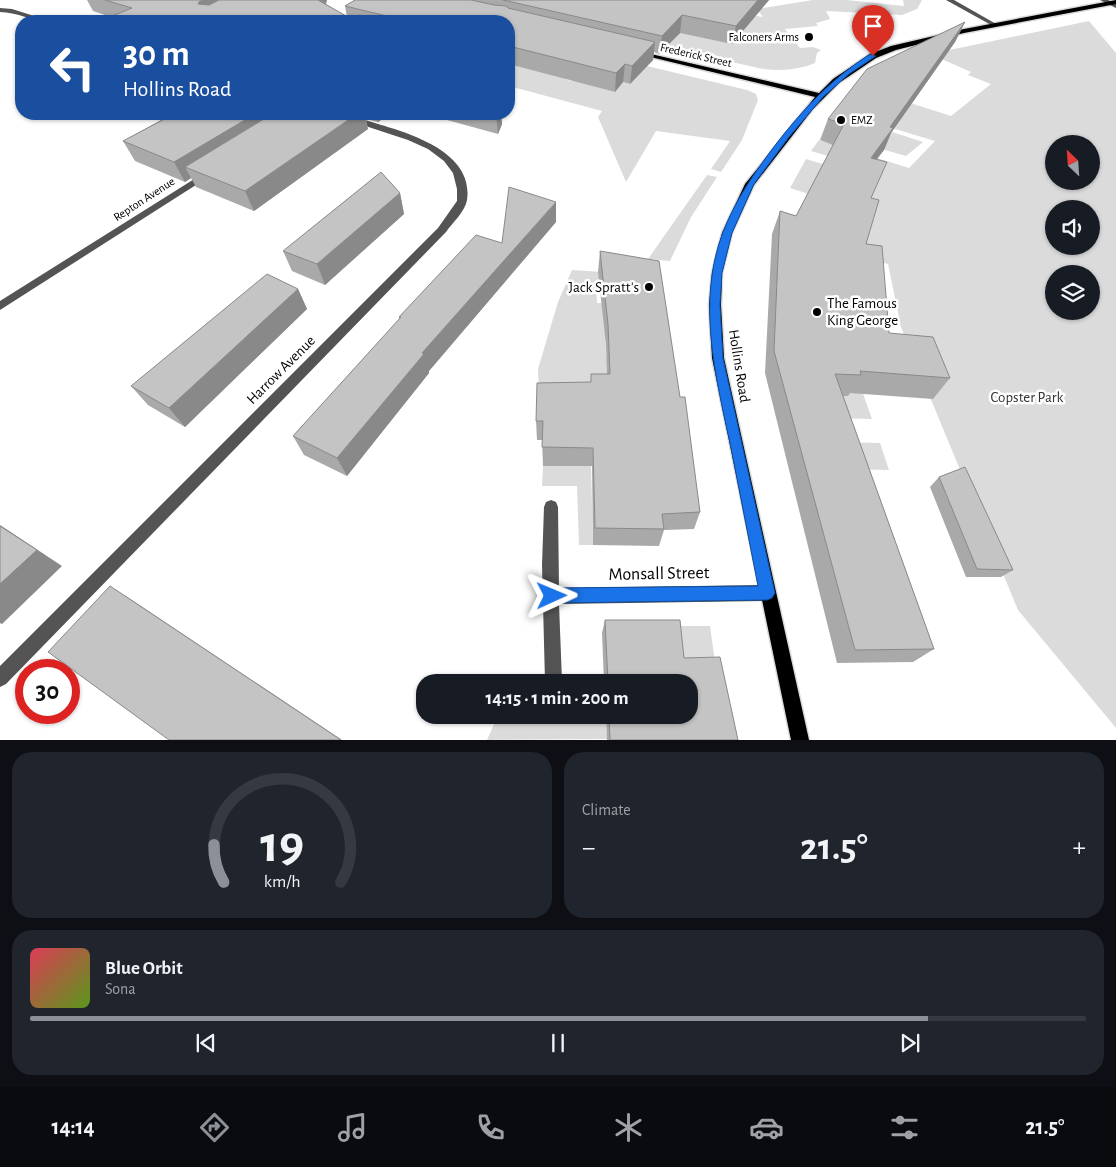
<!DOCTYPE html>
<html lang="en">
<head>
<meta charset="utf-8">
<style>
	body { margin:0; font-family:"Alegreya Sans",sans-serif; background:#20242c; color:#f1f3f6; height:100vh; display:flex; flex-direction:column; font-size:19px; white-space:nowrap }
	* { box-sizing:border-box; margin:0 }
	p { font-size:16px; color:#9ea1a6 }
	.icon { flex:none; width:28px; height:28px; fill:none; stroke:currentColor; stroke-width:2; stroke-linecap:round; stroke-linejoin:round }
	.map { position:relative; height:740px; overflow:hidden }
	.sheet { display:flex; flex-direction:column; gap:12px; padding:12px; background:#0d0f14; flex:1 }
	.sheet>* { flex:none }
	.hud { position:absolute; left:15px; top:15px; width:500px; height:105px; border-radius:20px; box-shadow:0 1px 4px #0004; background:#1a4fa0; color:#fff; overflow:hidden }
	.needle { width:32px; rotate:335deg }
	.tools { position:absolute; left:1045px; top:135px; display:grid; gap:10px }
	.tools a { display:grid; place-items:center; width:55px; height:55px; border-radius:50%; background:#171b24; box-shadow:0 1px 4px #0004; font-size:25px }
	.speed { position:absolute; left:15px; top:659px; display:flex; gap:10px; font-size:25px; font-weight:700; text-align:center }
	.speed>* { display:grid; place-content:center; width:65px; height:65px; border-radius:50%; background:#171b24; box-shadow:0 1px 4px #0004; line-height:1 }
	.speed .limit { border:8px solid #d22; background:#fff; color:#111 }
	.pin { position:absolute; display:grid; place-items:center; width:42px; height:42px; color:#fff; margin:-51px -21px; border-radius:50% 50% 50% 0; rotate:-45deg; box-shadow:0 0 5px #0007 }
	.pin .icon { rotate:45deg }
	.me { position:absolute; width:55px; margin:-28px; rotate:89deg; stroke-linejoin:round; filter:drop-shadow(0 0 4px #0008) }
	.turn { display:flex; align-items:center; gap:18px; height:105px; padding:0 25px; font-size:22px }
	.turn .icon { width:65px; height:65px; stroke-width:2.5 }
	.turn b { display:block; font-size:35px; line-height:42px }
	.big { font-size:38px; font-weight:600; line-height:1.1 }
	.sheet .tile { flex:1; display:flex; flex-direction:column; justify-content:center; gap:8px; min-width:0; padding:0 18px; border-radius:20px; background:#20242c }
	.sheet .dial { align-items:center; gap:0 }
	.dial svg { height:130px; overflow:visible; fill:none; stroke:#363941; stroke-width:7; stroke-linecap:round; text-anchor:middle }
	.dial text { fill:#f1f3f6; stroke:none }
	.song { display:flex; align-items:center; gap:15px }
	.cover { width:60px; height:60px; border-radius:8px; background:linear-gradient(135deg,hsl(350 70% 55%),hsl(90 70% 35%)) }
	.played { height:5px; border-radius:2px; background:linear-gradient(90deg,#8c9099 85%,#363941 85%) }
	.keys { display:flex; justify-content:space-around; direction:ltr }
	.heat { display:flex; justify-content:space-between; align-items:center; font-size:28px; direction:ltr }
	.sheet .tiles { flex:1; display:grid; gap:12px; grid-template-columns:1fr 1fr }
	.tile:last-child { grid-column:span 2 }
	.trip { position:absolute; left:416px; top:674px; width:282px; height:50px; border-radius:20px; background:#171b24; box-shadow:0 1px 4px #0004; font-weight:600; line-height:50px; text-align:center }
	.tabs { display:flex; height:80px; justify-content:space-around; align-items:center; background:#090b0e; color:#9ea1a6 }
	.tabs .icon { width:35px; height:35px }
	.tabs .active { color:#8c9099 }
	.tabs b { font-size:22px; color:#f1f3f6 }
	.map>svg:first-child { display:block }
	.green { fill:#dbdbdb; fill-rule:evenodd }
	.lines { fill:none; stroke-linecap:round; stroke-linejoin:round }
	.major-casing { stroke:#dbdbdb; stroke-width:3 }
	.minor { fill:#545454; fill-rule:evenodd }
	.major { fill:#000; fill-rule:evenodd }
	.wall { fill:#a9a9a9 }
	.shaded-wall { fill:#898989 }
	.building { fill:#c4c4c4; stroke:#898989 }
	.route { fill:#1a73e8; stroke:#114b97 }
	.poi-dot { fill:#000; stroke:#fff; stroke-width:2 }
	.labels { text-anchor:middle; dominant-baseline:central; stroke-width:5; stroke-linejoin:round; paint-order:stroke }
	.far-poi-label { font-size:12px; fill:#000; stroke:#fff; text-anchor:end }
	.far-street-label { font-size:12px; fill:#000; stroke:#fff }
	.poi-label { font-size:15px; fill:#000; stroke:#fff; text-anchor:end }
	.street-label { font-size:15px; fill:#000; stroke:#fff }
	.park-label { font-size:15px; fill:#323232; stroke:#fff }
	.near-street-label { font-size:18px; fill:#000; stroke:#fff }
</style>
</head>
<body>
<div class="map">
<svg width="1116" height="740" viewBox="0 0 1116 740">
	<rect width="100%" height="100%" fill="#fff"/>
	<path class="green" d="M505 0H662L763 17 757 9 813 0H847L904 6 903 0H922L917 9 902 15 826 11 830 19 816 23 818 26 785 29 800 48 813 47 821 50 817 53 815 63C798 70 782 71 763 69L647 43Z
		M1089 21 1116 53V728L1018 610 901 327 888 264 826 249 850 207 790 188 806 159 826 165 852 163 811 151 819 140 909 168 935 141 842 113 867 89 951 116 991 84 968 75 971 72 930 54ZM1054 144H1091V181H1054ZM1054 209H1091V246H1054ZM1054 274H1091V311H1054Z
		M509 58 571 81 575 76 597 87 615 92 623 82 630 84 647 66 747 90 756 94 758 100 742 140 721 172 711 169 730 141 656 131 626 182 598 117 602 111 509 86Z
		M892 132 923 142 906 156 878 148Z
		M707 175 717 177 691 217 670 261 648 259Z
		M572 270 602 272 603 285 596 286 597 303H603L609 391 539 395 538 369 558 302Z
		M855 371 872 419 830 418 823 396H848Z
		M838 442 880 443 889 470 847 469Z
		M543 466H591L593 545H579L577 486H542Z
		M611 626H710L716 669H678Z
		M498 715H606L607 739 487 740Z"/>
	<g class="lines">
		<g class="major-casing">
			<path id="major" d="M1116 0V4L964 33 896 50 876 58 839 83 813 109 754 185 732 233 722 273 721 305 724 358 809 740H791L712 358 709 305 712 273 722 233 745 184 815 97 634 53 638 51 819 93 833 79 870 54 891 46 964 29Z"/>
		</g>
		<path class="minor" d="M946 0H954L998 25 993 26Z
			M1100 0H1108L1116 4V8Z
			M0 8 12 9 50 21C33 22 17 12 0 12Z
			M329 114C345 113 362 119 378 124 412 134 474 153 467 200 465 212 452 223 446 232L6 684 0 687V666L438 228 457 201V189L453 173 444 161 428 149 408 140Z
			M207 171 210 172V176L0 310V301Z
			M551 500 556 502 558 507 559 588 767 585 773 587 775 593 773 599 767 601 559 604 562 681 545 682 542 565 544 507 546 502Z"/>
		<use href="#major" class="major"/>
	</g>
	<path class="wall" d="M87 0H327L326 4 347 17 345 6 355 0H769L732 44 680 33 659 54 654 52 653 60 630 84 623 82 615 92 509 64V21H100L111 17 93 11Z
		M965 22 955 42 891 133 884 150 876 159 866 244 889 333 950 378 933 399 850 393 848 396H843L934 649 913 662 837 663 765 373 772 234 780 211 796 216 833 145 820 140 828 119Z
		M166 114H389L378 122 366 119 368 129 254 211 196 187 191 178 185 182 135 161 123 141 170 115Z
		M425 114H501L502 124 498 134Z
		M400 193 404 214 325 285 292 271 283 251Z
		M556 222 429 371V373L347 476 304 455 293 436 400 319 399 317 502 243Z
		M600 251 680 397 700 512 694 529 664 530 659 546 593 545 592 466H543L542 440H537L536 421 591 382V374H607L606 345 598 272Z
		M298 289 307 309 185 427 148 405 131 386Z
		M939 477 1013 570 1001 577H966L930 487Z
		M605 620 684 658 738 740H607L606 715H690V682H604L602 633Z"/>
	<path class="shaded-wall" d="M202 0H247L206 19 198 4 199 2Z
		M316 0H327L321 16Z
		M758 0H769L732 44 736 26Z
		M682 15 680 33 659 54 662 36Z
		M965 22 955 42 891 133 884 150 861 180 871 158 890 127Z
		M655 42 653 60 630 84 632 66Z
		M625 64 623 82 615 92 616 73Z
		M255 114H294L185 167 191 178 185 182 174 162Z
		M357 114H364L368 129 254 211 245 191Z
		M376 114H389L378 122Z
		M496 114H501L502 124 498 134Z
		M400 193 404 214 325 285 317 264Z
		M556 202V222L429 371V373L347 476 337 458 422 353Z
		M298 289 307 309 185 427 169 408Z
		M0 525 62 566 2 624 0 623Z
		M110 586 132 600 342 740H341Z"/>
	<path class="building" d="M105 0H202L199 2 198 4 209 5 219 0H318L355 21H100L132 8Z
		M355 0H471L494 5 506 6 508 8 655 42 632 66 625 64 616 73 509 46V21H408L345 6Z
		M503 0H758L736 26 682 15 662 36Z
		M965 22 890 127 893 128 871 158 887 162 871 198 879 200 866 244 882 246 889 333 933 337 950 378 860 371 861 375 835 374 934 649 855 650 774 351 780 211 796 216 844 124 828 119 867 69Z
		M174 114H255L174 162 123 141Z
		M272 114H357L245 191 185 167Z
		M381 172 400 193 317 264 283 251Z
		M509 187 556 202 422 353 424 354 337 458 293 436 401 317H399L476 235 502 243Z
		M600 251 659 261 680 397H685L700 512 662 514 664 529 595 528 593 448 542 447 543 421H536L537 383 591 382V374H610L608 324Z
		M267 274 298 289 169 408 131 386Z
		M965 467 1013 570 977 569 939 477Z
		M0 526 37 550 0 584Z
		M110 586 341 740H169L48 652Z
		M605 620H680L684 658 720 657 738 740H610L609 715H690V682H608Z"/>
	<path class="route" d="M870 54 876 56 849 74 823 97 789 137 754 184 732 233 722 273 720 305 723 358 775 593 772 598 767 600 552 603 547 601 545 596 547 590 552 588 758 586C749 540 740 494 731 448 716 378 696 302 723 232 735 201 753 175 773 148 802 110 830 80 870 54Z"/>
	<g class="poi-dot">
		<circle cx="809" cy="37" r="5"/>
		<circle cx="841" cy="120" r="5"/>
		<circle cx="649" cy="287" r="5"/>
		<circle cx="817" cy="312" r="5"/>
	</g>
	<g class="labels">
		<g class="far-poi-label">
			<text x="799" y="37">Falconers Arms</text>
			<text x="851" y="120" text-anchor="start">EMZ</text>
		</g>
		<g class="far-street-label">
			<text transform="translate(696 55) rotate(13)">Frederick Street</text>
			<text transform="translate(144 199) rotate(-33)">Repton Avenue</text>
		</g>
		<g class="poi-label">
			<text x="639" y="287">Jack Spratt's</text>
			<text x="827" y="303" text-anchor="start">The Famous<tspan x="827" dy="17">King George</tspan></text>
		</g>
		<g class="street-label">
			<text transform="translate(739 366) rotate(81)">Hollins Road</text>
			<text transform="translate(281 370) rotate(-45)">Harrow Avenue</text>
		</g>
		<g class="park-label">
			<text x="1027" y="397">Copster Park</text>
		</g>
		<g class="near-street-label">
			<text transform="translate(659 574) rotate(-1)">Monsall Street</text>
		</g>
	</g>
</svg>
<div class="tools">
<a><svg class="needle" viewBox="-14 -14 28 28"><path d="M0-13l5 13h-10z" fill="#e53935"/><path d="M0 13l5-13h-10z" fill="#9ea1a6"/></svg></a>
<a><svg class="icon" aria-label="sound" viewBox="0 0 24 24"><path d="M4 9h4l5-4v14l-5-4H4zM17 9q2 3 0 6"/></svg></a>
<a><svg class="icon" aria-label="layers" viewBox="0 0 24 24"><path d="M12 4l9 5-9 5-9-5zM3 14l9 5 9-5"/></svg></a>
</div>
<div class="speed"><div class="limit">30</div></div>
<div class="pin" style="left:873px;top:56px;background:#d93025"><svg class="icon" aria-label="arrive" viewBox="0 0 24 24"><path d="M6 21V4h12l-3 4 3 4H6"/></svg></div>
<svg class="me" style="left:552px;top:596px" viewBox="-20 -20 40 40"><path d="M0-17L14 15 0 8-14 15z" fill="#1a73e8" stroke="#fff" stroke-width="4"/></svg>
<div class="trip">14:15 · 1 min · 200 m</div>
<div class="hud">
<div class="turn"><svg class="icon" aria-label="left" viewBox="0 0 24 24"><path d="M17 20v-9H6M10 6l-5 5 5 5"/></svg><div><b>30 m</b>Hollins Road</div></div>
</div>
</div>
<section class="sheet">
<div class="tiles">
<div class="tile dial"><svg viewBox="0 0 100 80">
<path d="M14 69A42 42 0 1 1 86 69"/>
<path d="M14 69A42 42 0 0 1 8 46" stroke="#8c9099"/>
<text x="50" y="56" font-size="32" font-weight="700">19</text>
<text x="50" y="72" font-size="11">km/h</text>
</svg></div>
<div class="tile"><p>Climate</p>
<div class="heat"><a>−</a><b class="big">21.5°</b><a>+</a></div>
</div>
<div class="tile">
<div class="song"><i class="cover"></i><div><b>Blue Orbit</b><p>Sona</p></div></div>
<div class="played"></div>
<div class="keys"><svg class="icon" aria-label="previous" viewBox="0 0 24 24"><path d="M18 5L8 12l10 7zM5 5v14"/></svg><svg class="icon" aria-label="pause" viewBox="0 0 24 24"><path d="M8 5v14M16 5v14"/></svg><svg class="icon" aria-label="next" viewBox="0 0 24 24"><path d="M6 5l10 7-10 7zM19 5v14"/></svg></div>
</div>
</div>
</section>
<nav class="tabs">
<b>14:14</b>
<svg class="icon active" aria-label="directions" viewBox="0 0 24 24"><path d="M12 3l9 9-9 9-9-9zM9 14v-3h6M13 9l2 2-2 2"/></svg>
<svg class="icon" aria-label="music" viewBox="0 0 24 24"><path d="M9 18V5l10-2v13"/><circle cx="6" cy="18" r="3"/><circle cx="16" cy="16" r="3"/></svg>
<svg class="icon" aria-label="phone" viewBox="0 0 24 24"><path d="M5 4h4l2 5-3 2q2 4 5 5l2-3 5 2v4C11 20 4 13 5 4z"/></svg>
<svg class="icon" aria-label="climate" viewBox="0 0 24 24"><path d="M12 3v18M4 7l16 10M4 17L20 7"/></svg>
<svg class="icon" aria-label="car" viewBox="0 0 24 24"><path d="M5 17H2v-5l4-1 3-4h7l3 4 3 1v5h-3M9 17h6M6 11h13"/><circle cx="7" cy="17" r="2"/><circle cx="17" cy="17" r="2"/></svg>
<svg class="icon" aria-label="filters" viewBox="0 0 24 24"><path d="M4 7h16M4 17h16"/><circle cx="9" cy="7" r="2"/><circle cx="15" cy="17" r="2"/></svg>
<b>21.5°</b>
</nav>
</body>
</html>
